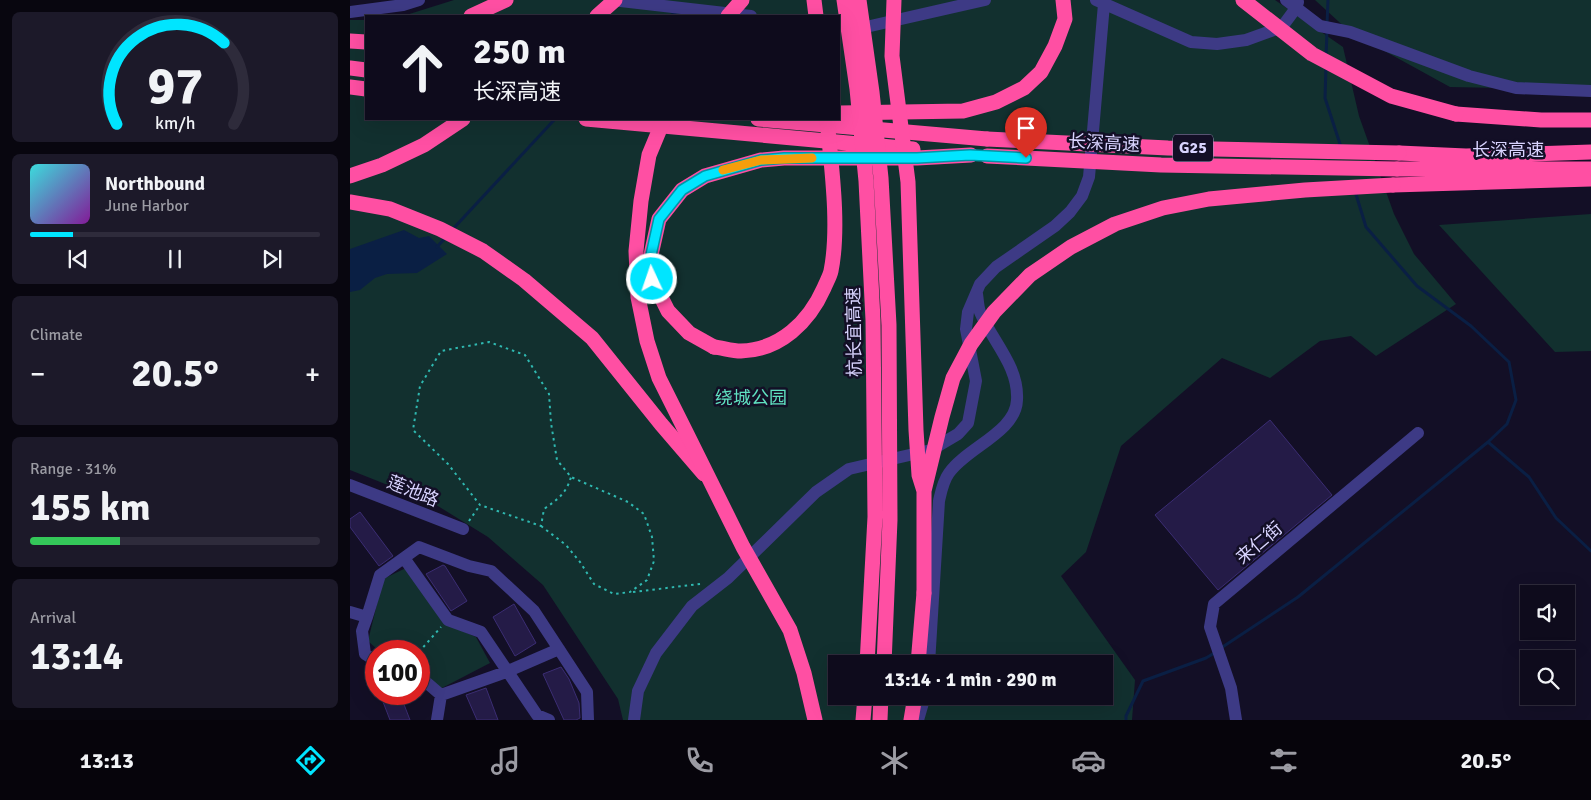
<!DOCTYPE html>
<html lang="en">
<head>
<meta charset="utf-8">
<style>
	body { margin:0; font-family:Signika,"Noto Sans SC",sans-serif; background:#1c1929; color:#f1f3f6; height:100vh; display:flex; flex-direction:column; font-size:19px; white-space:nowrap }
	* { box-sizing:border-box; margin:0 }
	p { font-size:16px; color:#9b9ba3 }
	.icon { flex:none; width:28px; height:28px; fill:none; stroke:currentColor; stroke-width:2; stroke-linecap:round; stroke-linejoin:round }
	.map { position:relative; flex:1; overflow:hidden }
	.details { display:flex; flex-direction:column; gap:12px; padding:12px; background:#08060f; width:350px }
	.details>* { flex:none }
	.hud { position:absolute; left:15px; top:15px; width:475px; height:105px; border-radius:0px; box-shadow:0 5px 20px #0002,0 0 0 1px #2e2b3b; background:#0e0b1c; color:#f1f3f6; overflow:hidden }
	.buttons { position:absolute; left:1170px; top:585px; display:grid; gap:10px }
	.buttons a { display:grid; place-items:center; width:55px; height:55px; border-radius:0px; background:#0e0b1c; box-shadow:0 5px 20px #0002,0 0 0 1px #2e2b3b; font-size:25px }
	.speed { position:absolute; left:15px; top:640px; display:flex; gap:10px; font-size:25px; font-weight:700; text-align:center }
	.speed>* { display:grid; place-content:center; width:65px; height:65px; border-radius:50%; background:#0e0b1c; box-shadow:0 5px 20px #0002,0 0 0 1px #2e2b3b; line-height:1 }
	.speed .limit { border:8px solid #d22; background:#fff; color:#111 }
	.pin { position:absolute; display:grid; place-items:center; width:42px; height:42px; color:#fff; margin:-51px -21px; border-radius:50% 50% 50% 0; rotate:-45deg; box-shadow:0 0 5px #0007 }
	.pin .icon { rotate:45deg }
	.me { position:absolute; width:55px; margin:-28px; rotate:357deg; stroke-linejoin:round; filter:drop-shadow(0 0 4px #0008) }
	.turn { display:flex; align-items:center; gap:18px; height:105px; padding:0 25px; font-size:22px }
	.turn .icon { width:65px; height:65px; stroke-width:2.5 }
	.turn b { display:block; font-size:35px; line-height:42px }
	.big { font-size:38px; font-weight:700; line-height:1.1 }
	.details .tile { flex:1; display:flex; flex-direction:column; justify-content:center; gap:8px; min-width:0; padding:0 18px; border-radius:8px; background:#1c1929 }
	.details .dial { align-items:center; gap:0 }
	.dial svg { height:130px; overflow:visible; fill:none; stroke:#2e2b3b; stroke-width:7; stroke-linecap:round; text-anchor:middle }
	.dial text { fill:#f1f3f6; stroke:none }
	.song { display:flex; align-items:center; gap:15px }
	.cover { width:60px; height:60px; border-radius:8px; background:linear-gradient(135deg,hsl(180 70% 55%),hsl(290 70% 35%)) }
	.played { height:5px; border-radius:2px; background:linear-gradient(90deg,#00e5ff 15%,#2e2b3b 15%) }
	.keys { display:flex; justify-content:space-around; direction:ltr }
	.heat { display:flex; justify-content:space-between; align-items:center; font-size:28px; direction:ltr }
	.charge { height:8px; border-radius:4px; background:linear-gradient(90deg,#34c759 31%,#2e2b3b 0) }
	.trip { position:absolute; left:478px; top:655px; width:285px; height:50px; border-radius:0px; background:#0e0b1c; box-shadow:0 5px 20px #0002,0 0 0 1px #2e2b3b; font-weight:700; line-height:50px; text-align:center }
	.dock { display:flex; height:80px; justify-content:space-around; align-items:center; background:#06040b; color:#9b9ba3 }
	.dock .icon { width:35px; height:35px }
	.dock .current { color:#00e5ff }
	.dock b { font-size:22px; color:#f1f3f6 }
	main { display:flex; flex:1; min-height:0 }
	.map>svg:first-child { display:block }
	.green { fill:#12302f; fill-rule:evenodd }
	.water { fill:#0a1f44 }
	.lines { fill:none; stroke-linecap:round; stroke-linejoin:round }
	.stream { stroke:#0a1f44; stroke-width:3 }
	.building { fill:#241b47; stroke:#3b2d73 }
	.path { stroke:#2fb8b0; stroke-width:2; stroke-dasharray:2.5 4; stroke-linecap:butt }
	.minor { stroke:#3d3a85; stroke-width:12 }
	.highway { stroke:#ff4fa3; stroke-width:15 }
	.highway-bridge { stroke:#ff4fa3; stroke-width:15 }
	.route-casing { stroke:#0095a6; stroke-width:12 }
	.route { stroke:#00e5ff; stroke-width:9 }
	.slow { stroke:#f59e0b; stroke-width:9 }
	.labels { text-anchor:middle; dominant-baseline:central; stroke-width:5; stroke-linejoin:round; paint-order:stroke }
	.shield { fill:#130f26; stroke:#9e99be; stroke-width:1 }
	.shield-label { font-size:16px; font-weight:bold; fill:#d9d4ff }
	.street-label { font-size:18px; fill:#d9d4ff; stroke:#130f26 }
	.park-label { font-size:18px; fill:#5fe0c0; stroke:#130f26 }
</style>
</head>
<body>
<main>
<section class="details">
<div class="tile dial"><svg viewBox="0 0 100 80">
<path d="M14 69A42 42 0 1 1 86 69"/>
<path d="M14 69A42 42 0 0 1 80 19" stroke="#00e5ff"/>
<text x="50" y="56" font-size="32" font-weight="700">97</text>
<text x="50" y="72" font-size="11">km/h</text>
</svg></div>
<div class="tile">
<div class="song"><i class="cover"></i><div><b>Northbound</b><p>June Harbor</p></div></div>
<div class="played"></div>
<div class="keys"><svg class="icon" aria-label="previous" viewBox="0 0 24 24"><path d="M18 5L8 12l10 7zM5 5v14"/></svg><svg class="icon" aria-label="pause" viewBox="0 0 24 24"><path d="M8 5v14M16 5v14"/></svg><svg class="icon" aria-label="next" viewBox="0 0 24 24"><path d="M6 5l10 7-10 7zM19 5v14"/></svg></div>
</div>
<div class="tile"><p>Climate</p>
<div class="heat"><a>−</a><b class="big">20.5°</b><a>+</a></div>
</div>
<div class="tile"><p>Range · 31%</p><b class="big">155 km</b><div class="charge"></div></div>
<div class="tile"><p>Arrival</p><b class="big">13:14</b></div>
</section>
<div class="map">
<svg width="1241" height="720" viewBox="0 0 1241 720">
	<rect width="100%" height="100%" fill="#130f26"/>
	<path class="green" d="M104 0H925L993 47 1009 116 1044 214 1064 254 1106 304 1026 356 1001 336 970 341 920 378 872 358 771 446 736 552 711 576 785 680 782 720H273L268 699 193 585 138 537 83 503 0 470V20H16V119H489V16H53ZM486 664H754V696H486Z
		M965 0H1241V90L1100 87 1000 32Z
		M1241 214V351L1205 352 1089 225Z
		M56 568 94 623 126 637 140 663 90 689 69 666V651H29L18 641 33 579Z"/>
	<path class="water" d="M54 230 69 238 79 236 97 254 67 273 37 274 25 278 10 290 0 292V249Z"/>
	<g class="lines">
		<path class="stream" d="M320 16 326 12
			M977 24 978 0
			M976 57 977 31
			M976 66 975 98 991 147
			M102 230 205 119
			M87 247 96 237
			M1138 442 1179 477 1206 518 1241 551
			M871 648 948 597 1138 442 1157 424 1166 400 1159 362 1121 326 1067 286 1016 227 1005 191
			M776 720V716L793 681 856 658 866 652"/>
	</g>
	<path class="building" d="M920 420 982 495 868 590 805 515Z
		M10 512 43 556 29 566 0 527V519Z
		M93 565 95 566 117 601 101 611 76 574Z
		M164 604 186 643 165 656 143 617Z
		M211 667 219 679 229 703 230 718 226 720H214L193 674Z
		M136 688 148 720H127L116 695Z
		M30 694H50L60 720H40Z"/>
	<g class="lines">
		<path class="path" d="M119 521 130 505
			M191 526 216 545 230 562 244 584 264 594 280 592 297 580 304 561 302 537 294 514 278 502 221 477 207 460 201 423 199 394 175 355 139 342 91 351 70 386 63 430 98 464 130 505 191 526 194 509C208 499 216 494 221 477
			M283 592 350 584
			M69 652 91 627"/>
		<path class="minor" d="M262 0 401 16
			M746 0 841 42 867 44 896 40 932 27 946 8 948 2
			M936 0 970 26 1000 32 1119 76 1166 88 1241 91
			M0 12 53 5 69 0
			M489 25 516 27 635 0
			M0 485 113 529
			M54 558 98 620 131 632 187 715 199 720
			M0 612 17 617 30 575 69 547 119 566 141 571 184 611 237 692 238 720
			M17 617 12 631 15 654 26 661
			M579 664 589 501C591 492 593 481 599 473 616 448 666 432 667 400 669 366 642 341 630 312 628 307 628 300 627 294
			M69 676 91 695 156 672 209 649
			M87 720 91 695
			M284 720 288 691 306 653 342 606 378 578 466 492 499 469 581 450 608 434 618 423 626 381 616 329 618 312 630 284 646 267 705 226 720 212 732 196 739 177 754 4
			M568 720 575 696
			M886 720 881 688 860 627 864 604 1068 433"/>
		<path class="highway" d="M464 0 466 16
			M121 16 156 0
			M0 41 16 42
			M0 68 16 70
			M0 87 16 89
			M489 113 613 111 646 102 674 88 691 72 705 46 715 19 713 0
			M1106 114 1191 120H1241
			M236 119 563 149
			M408 119 637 139
			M1049 153 1116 156 1241 152
			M1047 169H1241
			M0 176 32 165 74 145 113 119
			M1043 185 1241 179
			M0 202 40 209 90 229 133 251 174 280 242 338 311 424 354 474
			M364 347 339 333 318 311 302 279 301 255 309 219 332 190 355 176 411 160 434 158H567L621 155
			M568 664 574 593
			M513 720 515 696
			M530 720 531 696
			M561 720 565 696"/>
		<path class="highway-bridge" d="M494 0 507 89 516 181 523 320 525 517 517 664
			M509 0 522 92 531 178 539 325 540 520 534 664
			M544 0 542 56 558 182 566 430 569 475 574 491V593
			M893 0 962 54 1041 96 1106 114
			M247 16 265 0
			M378 16 392 0
			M314 119 299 155 291 201 286 251 288 297 297 341 309 378 336 432 393 547 440 630 454 673 465 720
			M637 139 818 148 1049 153
			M637 156 811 165 1047 169
			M364 347C373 348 382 351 391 351 430 350 459 322 474 288 476 283 480 276 481 271 490 226 481 164 477 119
			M574 491 592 417 603 378 621 344 644 312 680 275 721 247 765 224 813 208 859 199 955 190 1043 185"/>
	</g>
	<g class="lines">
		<g class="route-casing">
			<path id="route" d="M302 279 301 255 309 219 332 190 355 176 411 160 434 158H567L620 155 676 158"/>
		</g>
		<use href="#route" class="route"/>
		<path class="slow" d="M373 170 411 160 462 158"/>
	</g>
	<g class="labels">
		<rect class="shield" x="823" y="134.5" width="40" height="27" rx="4"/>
		<g class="shield-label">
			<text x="843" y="148">G25</text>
		</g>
		<g class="street-label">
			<text transform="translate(754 143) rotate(3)">长深高速</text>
			<text x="1158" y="150">长深高速</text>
			<text transform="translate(504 332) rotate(-91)">杭长宜高速</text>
			<text transform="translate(63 491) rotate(22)">莲池路</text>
			<text transform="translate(909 543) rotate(-40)">来仁街</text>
		</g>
		<g class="park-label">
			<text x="401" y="398">绕城公园</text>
		</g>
	</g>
</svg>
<div class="buttons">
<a><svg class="icon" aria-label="sound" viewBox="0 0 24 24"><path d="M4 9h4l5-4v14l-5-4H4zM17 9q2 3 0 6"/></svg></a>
<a><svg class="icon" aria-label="search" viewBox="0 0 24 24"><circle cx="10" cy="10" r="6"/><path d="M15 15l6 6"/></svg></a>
</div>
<div class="speed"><div class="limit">100</div></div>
<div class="pin" style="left:676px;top:158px;background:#d93025"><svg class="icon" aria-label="arrive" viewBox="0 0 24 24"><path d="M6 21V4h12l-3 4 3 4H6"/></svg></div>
<svg class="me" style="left:302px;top:279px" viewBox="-20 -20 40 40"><circle r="17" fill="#00e5ff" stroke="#fff" stroke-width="3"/><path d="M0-11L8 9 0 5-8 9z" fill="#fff"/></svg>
<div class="trip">13:14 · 1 min · 290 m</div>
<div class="hud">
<div class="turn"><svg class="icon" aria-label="ahead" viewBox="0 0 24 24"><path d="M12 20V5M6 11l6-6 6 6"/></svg><div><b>250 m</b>长深高速</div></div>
</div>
</div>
</main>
<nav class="dock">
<b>13:13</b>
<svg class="icon current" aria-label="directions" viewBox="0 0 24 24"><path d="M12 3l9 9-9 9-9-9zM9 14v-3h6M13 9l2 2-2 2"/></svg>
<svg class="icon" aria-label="music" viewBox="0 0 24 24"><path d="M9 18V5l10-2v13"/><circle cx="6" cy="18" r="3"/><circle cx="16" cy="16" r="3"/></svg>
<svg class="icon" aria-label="phone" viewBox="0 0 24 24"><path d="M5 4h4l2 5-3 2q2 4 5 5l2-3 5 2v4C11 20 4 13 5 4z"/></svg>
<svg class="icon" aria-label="climate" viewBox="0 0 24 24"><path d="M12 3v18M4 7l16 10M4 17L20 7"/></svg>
<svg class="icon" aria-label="car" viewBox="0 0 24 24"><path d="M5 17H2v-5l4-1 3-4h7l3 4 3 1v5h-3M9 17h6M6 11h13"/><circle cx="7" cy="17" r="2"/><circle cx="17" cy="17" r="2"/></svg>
<svg class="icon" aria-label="filters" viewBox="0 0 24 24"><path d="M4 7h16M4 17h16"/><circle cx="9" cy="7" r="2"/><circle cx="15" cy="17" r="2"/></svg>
<b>20.5°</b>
</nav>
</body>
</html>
